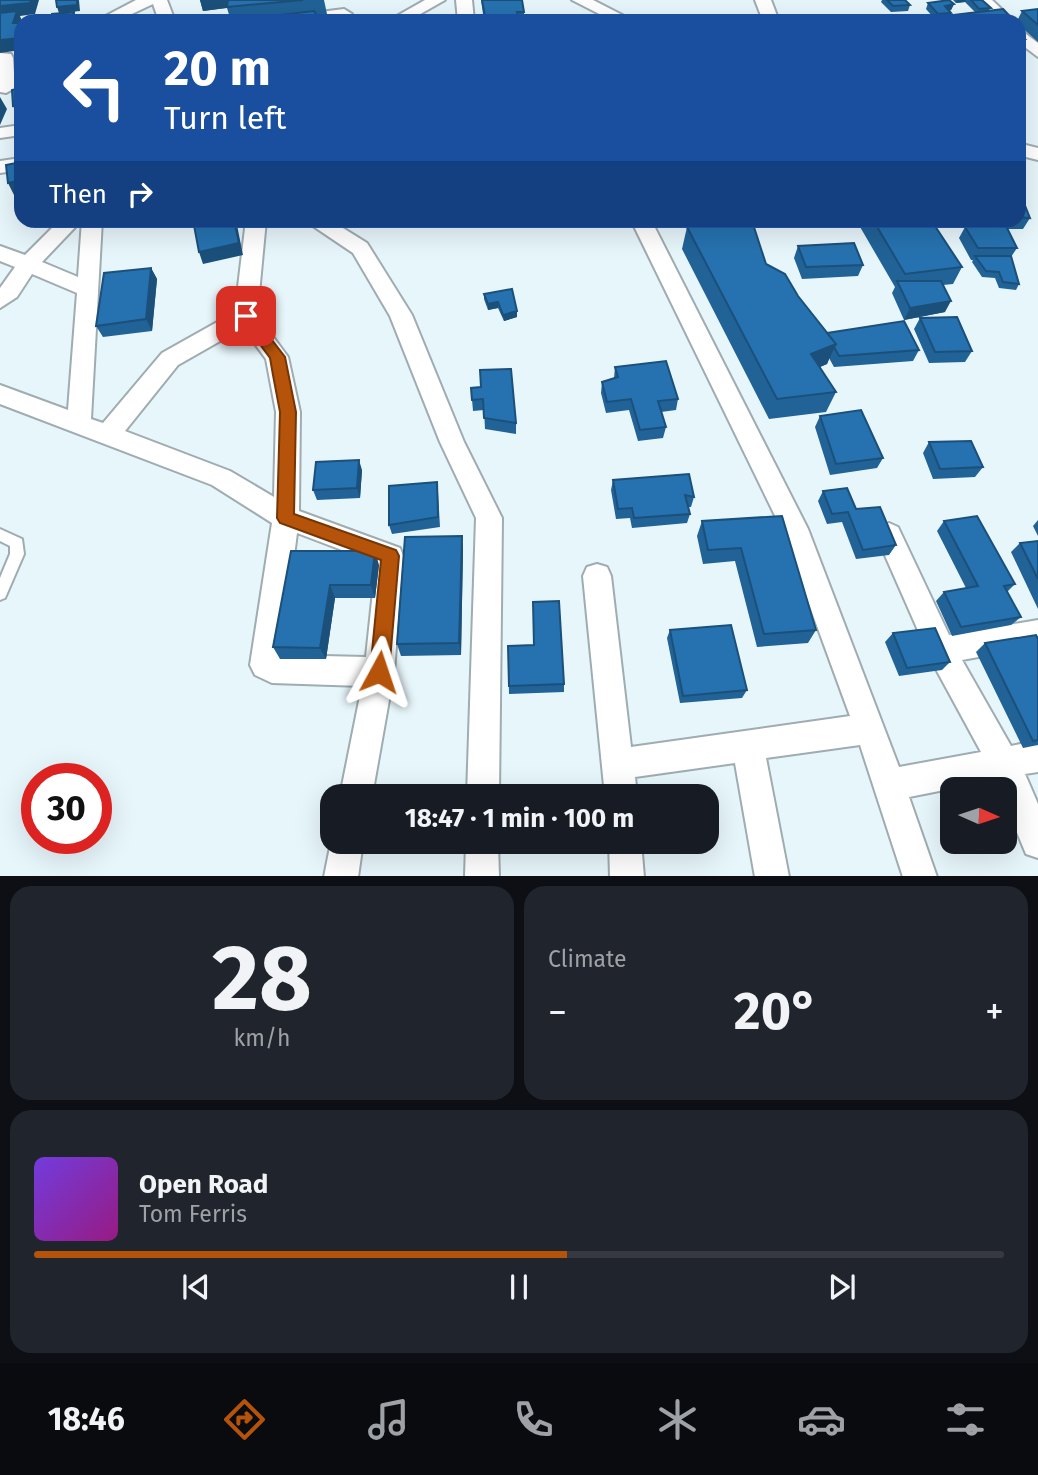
<!DOCTYPE html>
<html lang="en">
<head>
<meta charset="utf-8">
<style>
	body { margin:0; font-family:"Fira Sans",sans-serif; background:#20242c; color:#f1f3f6; height:100vh; display:flex; flex-direction:column; font-size:26px; white-space:nowrap }
	* { box-sizing:border-box; margin:0 }
	p { font-size:23px; color:#9ea1a6 }
	.icon { flex:none; width:38px; height:38px; fill:none; stroke:currentColor; stroke-width:2; stroke-linecap:round; stroke-linejoin:round }
	.map { position:relative; height:876px; overflow:hidden }
	.side { display:flex; flex-direction:column; gap:10px; padding:10px; background:#0d0f14; flex:1 }
	.side>* { flex:none }
	.hud { position:absolute; left:14px; top:14px; width:1012px; height:214px; border-radius:21px; box-shadow:0 7px 28px #0002; background:#1a4fa0; color:#fff; overflow:hidden }
	.needle { width:46px; rotate:93deg }
	.buttons { position:absolute; left:940px; top:777px; display:grid; gap:14px }
	.buttons a { display:grid; place-items:center; width:77px; height:77px; border-radius:14px; background:#171b24; box-shadow:0 7px 28px #0002; font-size:35px }
	.speed { position:absolute; left:21px; top:763px; display:flex; gap:14px; font-size:35px; font-weight:700; text-align:center }
	.speed>* { display:grid; place-content:center; width:91px; height:91px; border-radius:50%; background:#171b24; box-shadow:0 7px 28px #0002; line-height:1 }
	.speed .limit { border:10px solid #d22; background:#fff; color:#111 }
	.pin { position:absolute; display:grid; place-items:center; width:60px; height:60px; color:#fff; margin:-30px; border-radius:14px; box-shadow:0 4px 10px #0006 }
	.me { position:absolute; width:77px; margin:-38px; rotate:5deg; stroke-linejoin:round; filter:drop-shadow(0 0 5px #0008) }
	.turn { display:flex; align-items:center; gap:24px; height:147px; padding:0 35px; font-size:32px }
	.turn .icon { width:91px; height:91px; stroke-width:2.5 }
	.turn b { display:block; font-size:49px; line-height:60px }
	.then { display:flex; align-items:center; height:66px; padding:0 35px; background:#0003; gap:14px; font-size:26px }
	.big { font-size:52px; font-weight:700; line-height:1.1 }
	.side .tile { flex:1; display:flex; flex-direction:column; justify-content:center; gap:10px; min-width:0; padding:0 24px; border-radius:21px; background:#20242c }
	.side .dial { align-items:center; gap:0 }
	.dial b { font-size:91px; line-height:1 }
	.song { display:flex; align-items:center; gap:21px }
	.cover { width:84px; height:84px; border-radius:10px; background:linear-gradient(135deg,hsl(260 70% 55%),hsl(310 70% 35%)) }
	.played { height:7px; border-radius:4px; background:linear-gradient(90deg,#b45309 55%,#363941 55%) }
	.keys { display:flex; justify-content:space-around; direction:ltr }
	.heat { display:flex; justify-content:space-between; align-items:center; font-size:38px; direction:ltr }
	.side .tiles { flex:1; display:grid; gap:10px; grid-template-columns:1fr 1fr }
	.tile:last-child { grid-column:span 2 }
	.trip { position:absolute; left:320px; top:784px; width:399px; height:70px; border-radius:21px; background:#171b24; box-shadow:0 7px 28px #0002; font-weight:700; line-height:70px; text-align:center }
	.menu { display:flex; height:112px; justify-content:space-around; align-items:center; background:#090b0e; color:#9ea1a6 }
	.menu .icon { width:49px; height:49px }
	.menu .active { color:#b45309 }
	.menu b { font-size:32px; color:#f1f3f6 }
	.map>svg:first-child { display:block }
	.lines { fill:none; stroke-linecap:round; stroke-linejoin:round }
	.service-casing { stroke:#9facb1; stroke-width:4 }
	.minor-casing { stroke:#9facb1; stroke-width:4 }
	.service { fill:#fff; fill-rule:evenodd }
	.minor { fill:#fff; fill-rule:evenodd }
	.wall { fill:#216297 }
	.shaded-wall { fill:#1b507b }
	.building { fill:#2672b0; stroke:#1b507b; stroke-width:2 }
	.route { fill:#b45309; stroke:#753606; stroke-width:2 }
</style>
</head>
<body>
<div class="map">
<svg width="1038" height="877" viewBox="0 0 1038 877">
	<rect width="100%" height="100%" fill="#e7f6fb"/>
	<g class="lines">
		<g class="service-casing">
			<path id="service" d="M0 529 22 539 24 554 5 598 0 600V578L10 554V546L0 541Z"/>
		</g>
		<g class="minor-casing">
			<path id="minor" d="M136 0H167L175 21H159L153 4 117 21H96Z
				M425 0H445L408 21H388Z
				M456 0H472L474 21H458Z
				M572 0H593L634 21H613Z
				M755 0H771L779 21H763Z
				M975 0H992L1014 21H997Z
				M344 9 352 14 350 17 280 21 288 16Z
				M1018 28 1038 43V57L1018 42Z
				M0 53 11 54 13 58 15 88 6 93 0 92Z
				M21 125V135L0 138V128Z
				M1018 143 1038 148V160L1018 155Z
				M21 158V170L0 173V161Z
				M60 220H82L42 262 78 277 82 220H102L91 419 103 423 162 353 235 312 246 220H266L257 315 288 357 300 412 299 511 400 548 403 556 394 672 372 796H340L362 686 272 683 255 675 250 665 272 523 212 485 0 404V385L68 410 77 293 32 274 17 297 0 308V288L15 267 0 261V246L25 255ZM243 328 266 359 276 412 274 497 230 471 125 431 178 365ZM297 533 376 563 366 657 281 655Z
				M304 220H330L367 243 412 315 464 442 502 518 499 796H467L476 518 440 442 390 316 353 253Z
				M631 220H651L808 529 899 767 981 752 931 660 876 535 880 527 889 523 898 527 949 635 1038 620V646L962 660 1011 746 1038 740V772L1025 774 1038 804V858L1026 854 1004 801V789H999L995 780 909 797 937 877H903L860 745 766 758 789 877H755L735 763 635 777 637 796H605L583 576 587 567 597 564 607 567 611 576 631 747 850 716 782 530Z
				M332 837V842H363L358 877H324Z
				M466 842H498L499 877H465Z
				M609 842H641L644 877H610Z"/>
		</g>
		<use href="#service" class="service"/>
		<use href="#minor" class="minor"/>
	</g>
	<path class="wall" d="M200 0H324L327 14 317 15 320 21H282L281 19 262 21H231L227 8 203 11Z
		M481 0H522L524 12V20L526 21H484Z
		M882 0H905L910 5 908 11 891 12 881 2Z
		M953 0H982L991 8 989 10 1014 21H912V20L933 17 926 9 928 3 954 4 951 10 949 11 951 13 950 15 975 12 965 2 956 3Z
		M1038 9V42L1018 24V21H1017L1022 11Z
		M1018 188 1030 218 1023 229H1008L1017 248 1011 257 1019 284 1016 290 999 288 995 278 982 277 972 262 973 260H971L959 238 965 227 979 226 976 220H1018Z
		M802 220H835L834 223 804 225Z
		M856 220H931L962 267 953 284 943 285 945 312 904 320 892 293 895 287Z
		M687 227 798 296 827 333 919 350 913 361 834 367 829 358 827 364 820 367 836 392 826 412 769 419 682 249Z
		M798 246 863 265 858 276 802 279 794 258Z
		M151 268 157 279 152 331 103 337 96 326Z
		M484 294 517 317 504 321 498 308 488 310 484 299Z
		M920 318 972 351 965 362 929 363 914 329Z
		M615 367 678 399 676 410 661 412 666 427 663 438 638 441 629 410 606 413 601 393 602 382 614 378Z
		M471 388 516 423V434L485 429 484 410 473 411Z
		M820 416 883 458 877 468 830 475 815 427Z
		M929 442 983 467 975 477 933 479 923 453Z
		M362 470 360 498 317 500 313 490Z
		M613 480 694 497 691 507H688L690 514 687 523 632 528 630 518 616 519 611 490Z
		M823 491 856 509 896 545 889 555 856 559 842 522 827 524 818 501Z
		M438 492 440 527 392 534 389 525Z
		M782 516 816 630 808 643 757 647 735 561 703 564 697 536 702 521Z
		M1038 520V536L1033 526Z
		M944 521 1015 584 1007 592 1021 617 1011 625 952 636 936 601 944 592 966 588 937 531Z
		M462 536 463 550 461 655 401 656 397 644Z
		M1038 541V609L1011 552 1020 543Z
		M291 551 379 565 375 598H335L326 659H280L273 647Z
		M533 602 564 684V692L509 694 508 646 534 645Z
		M670 630 747 690 742 698 680 703 667 638Z
		M893 633 950 662 942 670 899 676 885 642Z
		M1038 639V745L1023 748 976 652 985 643Z"/>
	<path class="shaded-wall" d="M31 0H39L35 14 20 16 22 21 21 26 0 16V6Z
		M77 0H79L80 11 59 13 57 7Z
		M200 0H231L233 7 203 11Z
		M957 0H966L965 2 956 3Z
		M954 4 951 10 942 12 945 6Z
		M74 12 77 18 76 21H72Z
		M21 38V50L0 53V40Z
		M1025 39 1022 45H1018V40Z
		M0 97 7 109 0 125Z
		M21 104V110L16 112 13 106Z
		M21 180V193L14 195 8 183Z
		M234 220H236L243 255 203 264 199 252Z
		M532 220H560L532 225Z
		M151 268 157 279 152 331 146 319Z
		M951 301 945 312 904 320 910 308Z
		M498 302V308L488 310V304Z
		M517 311V317L504 321 503 315Z
		M836 344 827 364 803 374 811 354Z
		M359 460 362 470 360 498 357 488Z
		M462 536 463 550 461 655 459 643Z
		M375 551 379 565 375 598 371 585Z
		M330 585 335 598 326 659 320 648Z"/>
	<path class="building" d="M0 0H31L30 3 0 6Z
		M56 0H77V5L57 7Z
		M228 0H303L227 7Z
		M482 0H522L524 12H517L519 21 526 20V21H486Z
		M887 0H905L910 5 893 6Z
		M949 0 954 4 945 6 951 13 938 14 928 3Z
		M971 0H982L991 8 979 9Z
		M1003 9 1014 21H913L912 20Z
		M1038 9V25L1022 11Z
		M17 11 13 23H21V38L0 40V13Z
		M314 11 320 21H283L280 15Z
		M74 12 72 21H52V14Z
		M1018 33 1025 39 1018 40Z
		M21 88V104L13 106 12 90Z
		M21 162V180L8 183 6 165Z
		M1018 188 1030 218 1018 217Z
		M193 220H234L239 243 199 252Z
		M873 220H931L962 267 905 274Z
		M752 221 766 264 785 274 798 296 836 344 811 354 836 392 777 399 687 227Z
		M1006 226 1017 248H978L965 227Z
		M854 243 863 265 806 267 798 246Z
		M975 256H1011L1019 284 1003 282 999 272 986 271Z
		M151 268 146 319 96 326 104 273Z
		M897 281H941L951 301 910 308Z
		M512 289 517 311 503 315 498 302 488 304 484 294Z
		M957 317 972 351 935 352 920 318Z
		M904 321 919 350 839 356 834 347 836 344 827 333Z
		M666 361 678 399 658 401 666 427 640 430 631 399 607 402 602 382 618 377 615 367Z
		M511 369 516 423 484 418 483 399 472 400 471 388 481 387 480 370Z
		M861 410 883 458 836 464 820 416Z
		M971 441 983 467 940 469 929 442Z
		M359 460 357 488 313 490 316 462Z
		M689 474 694 497 685 495 690 514 634 518 632 508 618 509 613 480Z
		M437 482 438 517 389 525V486Z
		M847 488 856 509 880 507 896 545 863 550 848 512 832 514 823 491Z
		M782 516 816 630 764 634 741 548 708 550 702 521Z
		M977 516 1015 584 1004 586 1021 617 961 627 944 592 978 586 944 521Z
		M462 536 459 643 397 644 405 537Z
		M1038 541V579L1020 543Z
		M291 551H375L371 585H330L320 648 273 647Z
		M559 601 564 684 509 686 508 646 534 645 533 602Z
		M731 625 747 690 683 696 670 630Z
		M935 628 950 662 907 668 893 633Z
		M1036 635 1038 639V740L1033 741 985 643Z"/>
	<path class="route" d="M246 311 251 313 285 357 296 412 294 514 396 550 399 556 389 672 386 678 379 681 372 678 370 672 381 560 280 523 277 518 280 412 273 375 270 358 239 316Z"/>
</svg>
<div class="buttons">
<a><svg class="needle" viewBox="-14 -14 28 28"><path d="M0-13l5 13h-10z" fill="#e53935"/><path d="M0 13l5-13h-10z" fill="#9ea1a6"/></svg></a>
</div>
<div class="speed"><div class="limit">30</div></div>
<div class="pin" style="left:246px;top:316px;background:#d93025"><svg class="icon" aria-label="arrive" viewBox="0 0 24 24"><path d="M6 21V4h12l-3 4 3 4H6"/></svg></div>
<svg class="me" style="left:379px;top:672px" viewBox="-20 -20 40 40"><path d="M0-17L14 15 0 8-14 15z" fill="#b45309" stroke="#fff" stroke-width="4"/></svg>
<div class="trip">18:47 · 1 min · 100 m</div>
<div class="hud">
<div class="turn"><svg class="icon" aria-label="left" viewBox="0 0 24 24"><path d="M17 20v-9H6M10 6l-5 5 5 5"/></svg><div><b>20 m</b>Turn left</div></div>
<div class="then">Then<svg class="icon" aria-label="right" viewBox="0 0 24 24"><path d="M7 20v-9h11M14 6l5 5-5 5"/></svg></div>
</div>
</div>
<section class="side">
<div class="tiles">
<div class="tile dial"><b>28</b><p>km/h</p></div>
<div class="tile"><p>Climate</p>
<div class="heat"><a>−</a><b class="big">20°</b><a>+</a></div>
</div>
<div class="tile">
<div class="song"><i class="cover"></i><div><b>Open Road</b><p>Tom Ferris</p></div></div>
<div class="played"></div>
<div class="keys"><svg class="icon" aria-label="previous" viewBox="0 0 24 24"><path d="M18 5L8 12l10 7zM5 5v14"/></svg><svg class="icon" aria-label="pause" viewBox="0 0 24 24"><path d="M8 5v14M16 5v14"/></svg><svg class="icon" aria-label="next" viewBox="0 0 24 24"><path d="M6 5l10 7-10 7zM19 5v14"/></svg></div>
</div>
</div>
</section>
<nav class="menu">
<b>18:46</b>
<svg class="icon active" aria-label="directions" viewBox="0 0 24 24"><path d="M12 3l9 9-9 9-9-9zM9 14v-3h6M13 9l2 2-2 2"/></svg>
<svg class="icon" aria-label="music" viewBox="0 0 24 24"><path d="M9 18V5l10-2v13"/><circle cx="6" cy="18" r="3"/><circle cx="16" cy="16" r="3"/></svg>
<svg class="icon" aria-label="phone" viewBox="0 0 24 24"><path d="M5 4h4l2 5-3 2q2 4 5 5l2-3 5 2v4C11 20 4 13 5 4z"/></svg>
<svg class="icon" aria-label="climate" viewBox="0 0 24 24"><path d="M12 3v18M4 7l16 10M4 17L20 7"/></svg>
<svg class="icon" aria-label="car" viewBox="0 0 24 24"><path d="M5 17H2v-5l4-1 3-4h7l3 4 3 1v5h-3M9 17h6M6 11h13"/><circle cx="7" cy="17" r="2"/><circle cx="17" cy="17" r="2"/></svg>
<svg class="icon" aria-label="filters" viewBox="0 0 24 24"><path d="M4 7h16M4 17h16"/><circle cx="9" cy="7" r="2"/><circle cx="15" cy="17" r="2"/></svg>
</nav>
</body>
</html>
